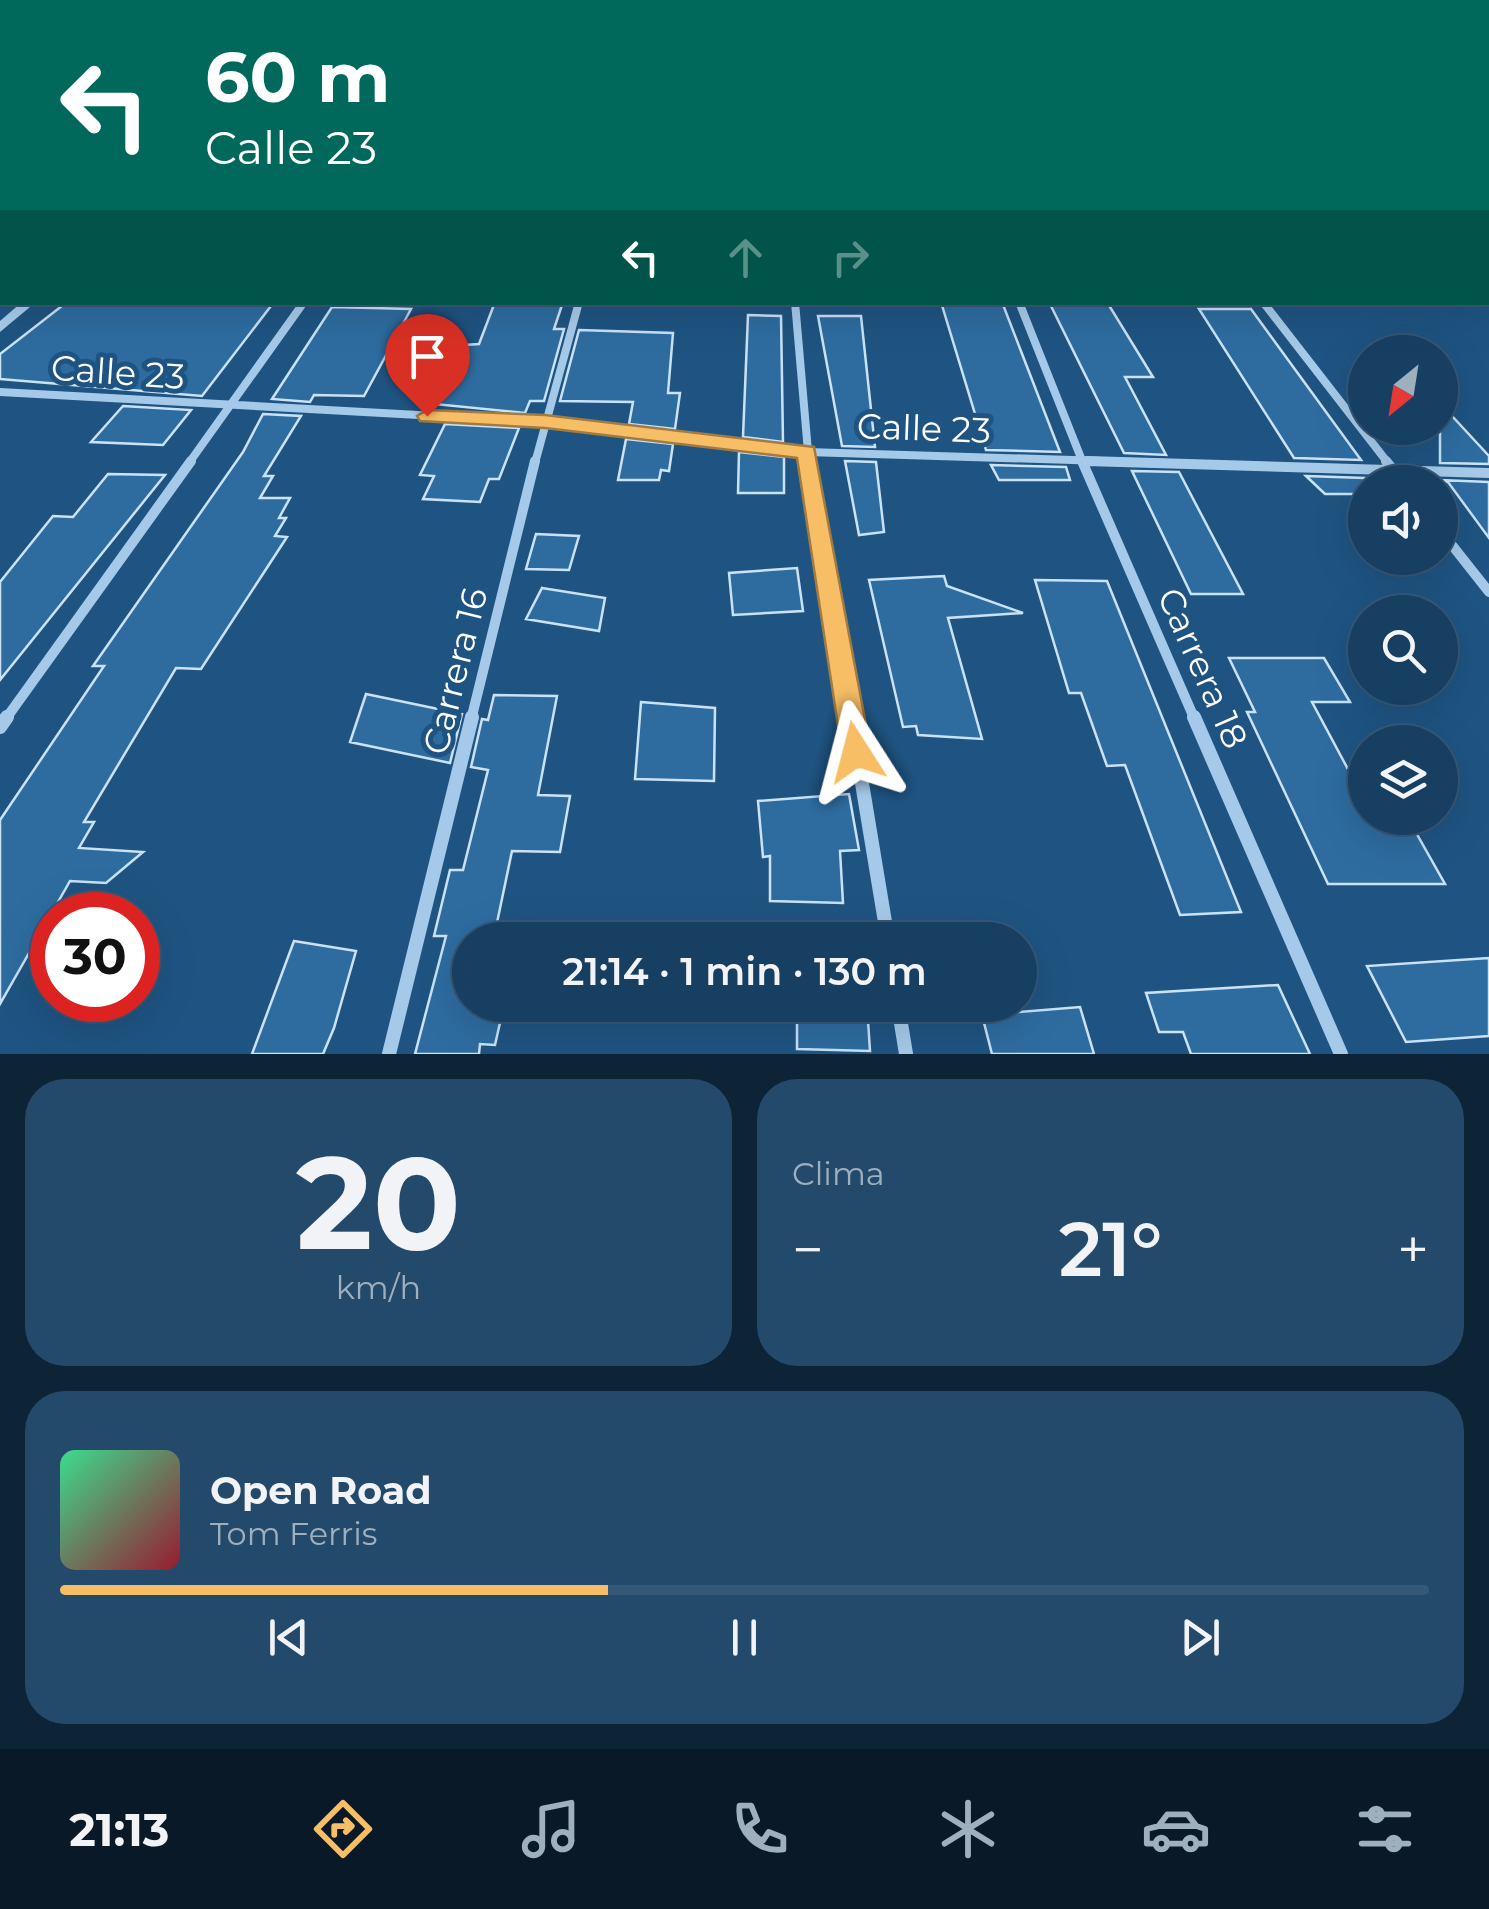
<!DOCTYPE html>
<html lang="es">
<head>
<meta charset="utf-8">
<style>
	body { margin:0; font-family:Montserrat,sans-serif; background:#244a6b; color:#f1f3f6; height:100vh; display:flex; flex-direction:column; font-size:38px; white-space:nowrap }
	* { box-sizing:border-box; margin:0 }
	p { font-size:32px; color:#9eafbe }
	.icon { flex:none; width:55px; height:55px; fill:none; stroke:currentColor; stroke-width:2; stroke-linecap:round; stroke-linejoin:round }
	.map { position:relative; height:1054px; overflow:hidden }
	.details { display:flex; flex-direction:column; gap:25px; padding:25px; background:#0d2336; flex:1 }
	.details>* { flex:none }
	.guide { position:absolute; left:0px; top:0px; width:1490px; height:305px; box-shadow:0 10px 40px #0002,0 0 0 2px #365877; background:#00695c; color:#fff; overflow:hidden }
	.needle { width:65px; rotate:210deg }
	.controls { position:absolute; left:1348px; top:335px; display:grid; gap:20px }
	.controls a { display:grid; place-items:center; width:110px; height:110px; border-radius:50%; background:#173f62; box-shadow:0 10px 40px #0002,0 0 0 2px #365877; font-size:50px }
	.speed { position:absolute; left:30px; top:892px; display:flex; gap:20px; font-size:50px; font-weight:700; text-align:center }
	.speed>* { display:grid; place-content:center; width:130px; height:130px; border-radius:50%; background:#173f62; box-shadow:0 10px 40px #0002,0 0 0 2px #365877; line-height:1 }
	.speed .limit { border:15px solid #d22; background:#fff; color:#111 }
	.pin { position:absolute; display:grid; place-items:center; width:85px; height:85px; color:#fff; margin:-102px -42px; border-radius:50% 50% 50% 0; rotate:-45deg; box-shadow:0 0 10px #0007 }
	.pin .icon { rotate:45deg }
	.me { position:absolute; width:110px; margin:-55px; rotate:351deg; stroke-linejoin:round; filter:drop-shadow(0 0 8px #0008) }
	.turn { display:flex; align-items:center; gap:35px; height:210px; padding:0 40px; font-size:45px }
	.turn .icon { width:130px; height:130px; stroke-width:2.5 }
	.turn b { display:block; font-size:70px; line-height:85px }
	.lanes { display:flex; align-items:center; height:95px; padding:0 40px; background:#0003; justify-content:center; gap:50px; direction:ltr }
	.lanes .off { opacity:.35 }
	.big { font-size:75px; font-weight:600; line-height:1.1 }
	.details .card { flex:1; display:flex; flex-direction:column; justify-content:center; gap:15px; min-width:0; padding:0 35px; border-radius:40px; background:#244a6b }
	.details .dial { align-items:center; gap:0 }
	.dial b { font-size:130px; line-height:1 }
	.song { display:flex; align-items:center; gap:30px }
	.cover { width:120px; height:120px; border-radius:15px; background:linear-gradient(135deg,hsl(150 70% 55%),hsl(350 70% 35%)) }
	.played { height:10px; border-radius:5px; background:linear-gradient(90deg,#f7be65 40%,#365877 40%) }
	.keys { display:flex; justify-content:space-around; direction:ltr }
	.heat { display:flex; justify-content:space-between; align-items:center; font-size:55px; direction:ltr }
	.details .tiles { flex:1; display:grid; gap:25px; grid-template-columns:1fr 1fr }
	.card:last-child { grid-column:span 2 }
	.trip { position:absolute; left:452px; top:922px; width:585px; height:100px; border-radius:50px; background:#173f62; box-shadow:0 10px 40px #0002,0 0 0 2px #365877; font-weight:600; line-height:100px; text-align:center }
	.tab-bar { display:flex; height:160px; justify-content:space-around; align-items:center; background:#091927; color:#9eafbe }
	.tab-bar .icon { width:70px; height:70px }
	.tab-bar .active { color:#f7be65 }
	.tab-bar b { font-size:45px; color:#f1f3f6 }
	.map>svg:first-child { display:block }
	.building { fill:#2e6ca0; stroke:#c9e2f7; stroke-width:2.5 }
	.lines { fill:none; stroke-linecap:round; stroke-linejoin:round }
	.minor-far3 { stroke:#a5cae9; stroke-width:5 }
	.minor-far2 { stroke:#a5cae9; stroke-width:8 }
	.minor-far1 { stroke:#a5cae9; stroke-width:10 }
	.minor { stroke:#a5cae9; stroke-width:14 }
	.tertiary { fill:#a5cae9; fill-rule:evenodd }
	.route { fill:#f7be65; stroke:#a17c42; stroke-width:2.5 }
	.labels { text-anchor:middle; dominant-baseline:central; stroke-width:10; stroke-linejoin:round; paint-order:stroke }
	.street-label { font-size:35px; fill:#fff; stroke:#1f5482 }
</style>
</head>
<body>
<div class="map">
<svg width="1489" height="1054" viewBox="0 0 1489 1054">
	<rect width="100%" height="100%" fill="#1f5482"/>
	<path class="building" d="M67 302H274L202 396 0 379V354Z
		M495 302H563L554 329H564L544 401H530L525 413 434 404 449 346 479 344Z
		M941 302H1002L1060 452 986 450Z
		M1049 302H1107L1153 377H1125L1166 455 1124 453Z
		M332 307 411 309 364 396 314 395 310 402 272 399Z
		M1199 309H1251L1361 460 1294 458Z
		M748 315 781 316 783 442 743 437Z
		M818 316H861L875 447 842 446Z
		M579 330 673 333 668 393H680L675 429 629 424 633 402 560 401Z
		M1440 403 1489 456V464L1440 463Z
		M123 406 191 410 163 445 91 442Z
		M263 414 301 416 264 476H273L260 498H290L279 518H286L275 536 287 537 201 669 176 668 84 822H94L79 848 143 852 106 883 70 881 0 1004V820L104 666H93L243 452Z
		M445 424 519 428 499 479H489L480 502 423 499 434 476 420 475Z
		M626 439 673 444 669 471 661 470 659 480H618Z
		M739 452 784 457V493H738Z
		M845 461 876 462 884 532 859 535Z
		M991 465 1066 467 1070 480H999Z
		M1132 471 1179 472 1243 594H1191Z
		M108 474 165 475 0 680V582L53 516 73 517Z
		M1306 476 1365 478V494H1325Z
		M1440 480 1489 482V538L1448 482Z
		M536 534 579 536 569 570 526 569Z
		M797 568 803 611 733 615 729 573Z
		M944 576 947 586 1023 613 948 618 982 739 918 735 916 726 903 727 869 580Z
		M1035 580 1107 581 1241 912 1180 915 1125 765 1107 766 1081 693H1069Z
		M542 588 605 598 599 631 526 619Z
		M1229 658H1324L1350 702H1312L1365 801V818H1374L1377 823 1410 822 1445 884H1328L1247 712H1255Z
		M366 694 462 714 450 763 350 742Z
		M494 695 557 696 538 795 570 796 560 852 512 851 494 937 470 936V1005H504L495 1045 480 1044 479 1054H415L446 936H434L450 870H463L488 770 471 767 482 719 488 720Z
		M641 702 715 708 714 781 635 779Z
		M849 794 859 850 840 851 843 903 770 901V856L763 857 758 801Z
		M294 941 356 951 334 1028 323 1054H252Z
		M1489 958V1036L1406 1042 1367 966Z
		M1278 985 1310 1054H1191L1183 1032H1159L1146 993Z
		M797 1005H867L870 1051 797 1049Z
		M1080 1007 1094 1054H992L982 1015Z"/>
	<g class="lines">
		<path class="minor-far3" d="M95 2 99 0
			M199 2 203 0
			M1180 2 1201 0"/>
		<path class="minor-far2" d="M795 302 809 463
			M1019 302 1083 463
			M1263 302 1388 463
			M0 392 545 422 807 452 1168 463
			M189 463 304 302
			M535 463 579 302"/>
		<path class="minor-far1" d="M808 461 851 720
			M1082 461 1195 720
			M1087 461 1489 473
			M1386 461 1403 482
			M1440 530 1489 592
			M5 720 191 461
			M471 720 535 461"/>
		<path class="minor" d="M851 717 888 940
			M1194 717 1341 1054
			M0 727 7 717
			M898 1005 906 1054
			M389 1054 472 717"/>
		<path class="tertiary" d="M22 302H36L0 332V321Z"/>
	</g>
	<path class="route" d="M427 410 545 415 814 447 871 752 867 761 856 765 846 761 842 752 797 458 545 428 420 421 417 416Z"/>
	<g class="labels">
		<g class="street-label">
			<text transform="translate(118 372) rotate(4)">Calle 23</text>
			<text transform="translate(924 428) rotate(2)">Calle 23</text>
			<text transform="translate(1203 668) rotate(66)">Carrera 18</text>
			<text transform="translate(455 671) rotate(-76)">Carrera 16</text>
		</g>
	</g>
</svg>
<div class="controls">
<a><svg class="needle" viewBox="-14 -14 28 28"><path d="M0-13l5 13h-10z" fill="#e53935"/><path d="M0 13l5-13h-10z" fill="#9eafbe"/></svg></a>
<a><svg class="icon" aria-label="sound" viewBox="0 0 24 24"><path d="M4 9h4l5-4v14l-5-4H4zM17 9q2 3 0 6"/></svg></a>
<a><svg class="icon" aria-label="search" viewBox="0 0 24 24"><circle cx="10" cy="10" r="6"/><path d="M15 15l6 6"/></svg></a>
<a><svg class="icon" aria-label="layers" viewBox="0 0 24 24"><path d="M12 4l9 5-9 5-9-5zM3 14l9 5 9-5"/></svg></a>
</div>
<div class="speed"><div class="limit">30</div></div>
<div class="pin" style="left:427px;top:416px;background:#d93025"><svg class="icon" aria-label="arrive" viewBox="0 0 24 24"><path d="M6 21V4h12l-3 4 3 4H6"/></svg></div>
<svg class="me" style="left:856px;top:752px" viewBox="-20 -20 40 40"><path d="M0-17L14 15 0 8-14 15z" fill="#f7be65" stroke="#fff" stroke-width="4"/></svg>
<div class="trip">21:14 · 1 min · 130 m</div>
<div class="guide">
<div class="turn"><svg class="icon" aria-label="left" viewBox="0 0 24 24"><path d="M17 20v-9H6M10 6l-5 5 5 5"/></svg><div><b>60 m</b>Calle 23</div></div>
<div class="lanes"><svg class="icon" aria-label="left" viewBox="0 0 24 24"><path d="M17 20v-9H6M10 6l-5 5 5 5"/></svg><svg class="icon off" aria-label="ahead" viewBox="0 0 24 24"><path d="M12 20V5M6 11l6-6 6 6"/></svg><svg class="icon off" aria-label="right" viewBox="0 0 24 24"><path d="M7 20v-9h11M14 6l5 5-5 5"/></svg></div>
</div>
</div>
<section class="details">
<div class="tiles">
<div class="card dial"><b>20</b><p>km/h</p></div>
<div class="card"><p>Clima</p>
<div class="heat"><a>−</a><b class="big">21°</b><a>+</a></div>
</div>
<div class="card">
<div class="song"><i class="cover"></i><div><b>Open Road</b><p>Tom Ferris</p></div></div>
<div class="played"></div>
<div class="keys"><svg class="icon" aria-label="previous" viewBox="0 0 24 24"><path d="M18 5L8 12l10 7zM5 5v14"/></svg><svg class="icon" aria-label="pause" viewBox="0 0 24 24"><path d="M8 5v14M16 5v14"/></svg><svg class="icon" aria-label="next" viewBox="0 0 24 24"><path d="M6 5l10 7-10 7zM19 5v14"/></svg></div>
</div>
</div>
</section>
<nav class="tab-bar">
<b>21:13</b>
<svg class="icon active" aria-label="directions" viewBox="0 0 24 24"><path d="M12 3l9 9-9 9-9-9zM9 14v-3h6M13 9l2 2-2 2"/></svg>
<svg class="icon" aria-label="music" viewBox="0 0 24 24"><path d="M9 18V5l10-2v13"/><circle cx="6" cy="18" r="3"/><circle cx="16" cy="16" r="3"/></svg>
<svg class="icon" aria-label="phone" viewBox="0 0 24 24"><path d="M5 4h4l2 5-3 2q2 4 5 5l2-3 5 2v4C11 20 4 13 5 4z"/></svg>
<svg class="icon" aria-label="climate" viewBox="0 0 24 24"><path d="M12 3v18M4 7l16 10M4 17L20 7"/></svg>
<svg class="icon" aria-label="car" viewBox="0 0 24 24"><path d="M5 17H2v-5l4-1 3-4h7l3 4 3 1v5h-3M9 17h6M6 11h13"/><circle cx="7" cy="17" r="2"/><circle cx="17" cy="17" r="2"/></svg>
<svg class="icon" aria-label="filters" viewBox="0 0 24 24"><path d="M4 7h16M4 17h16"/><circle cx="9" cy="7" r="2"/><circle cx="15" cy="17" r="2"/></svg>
</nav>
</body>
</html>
